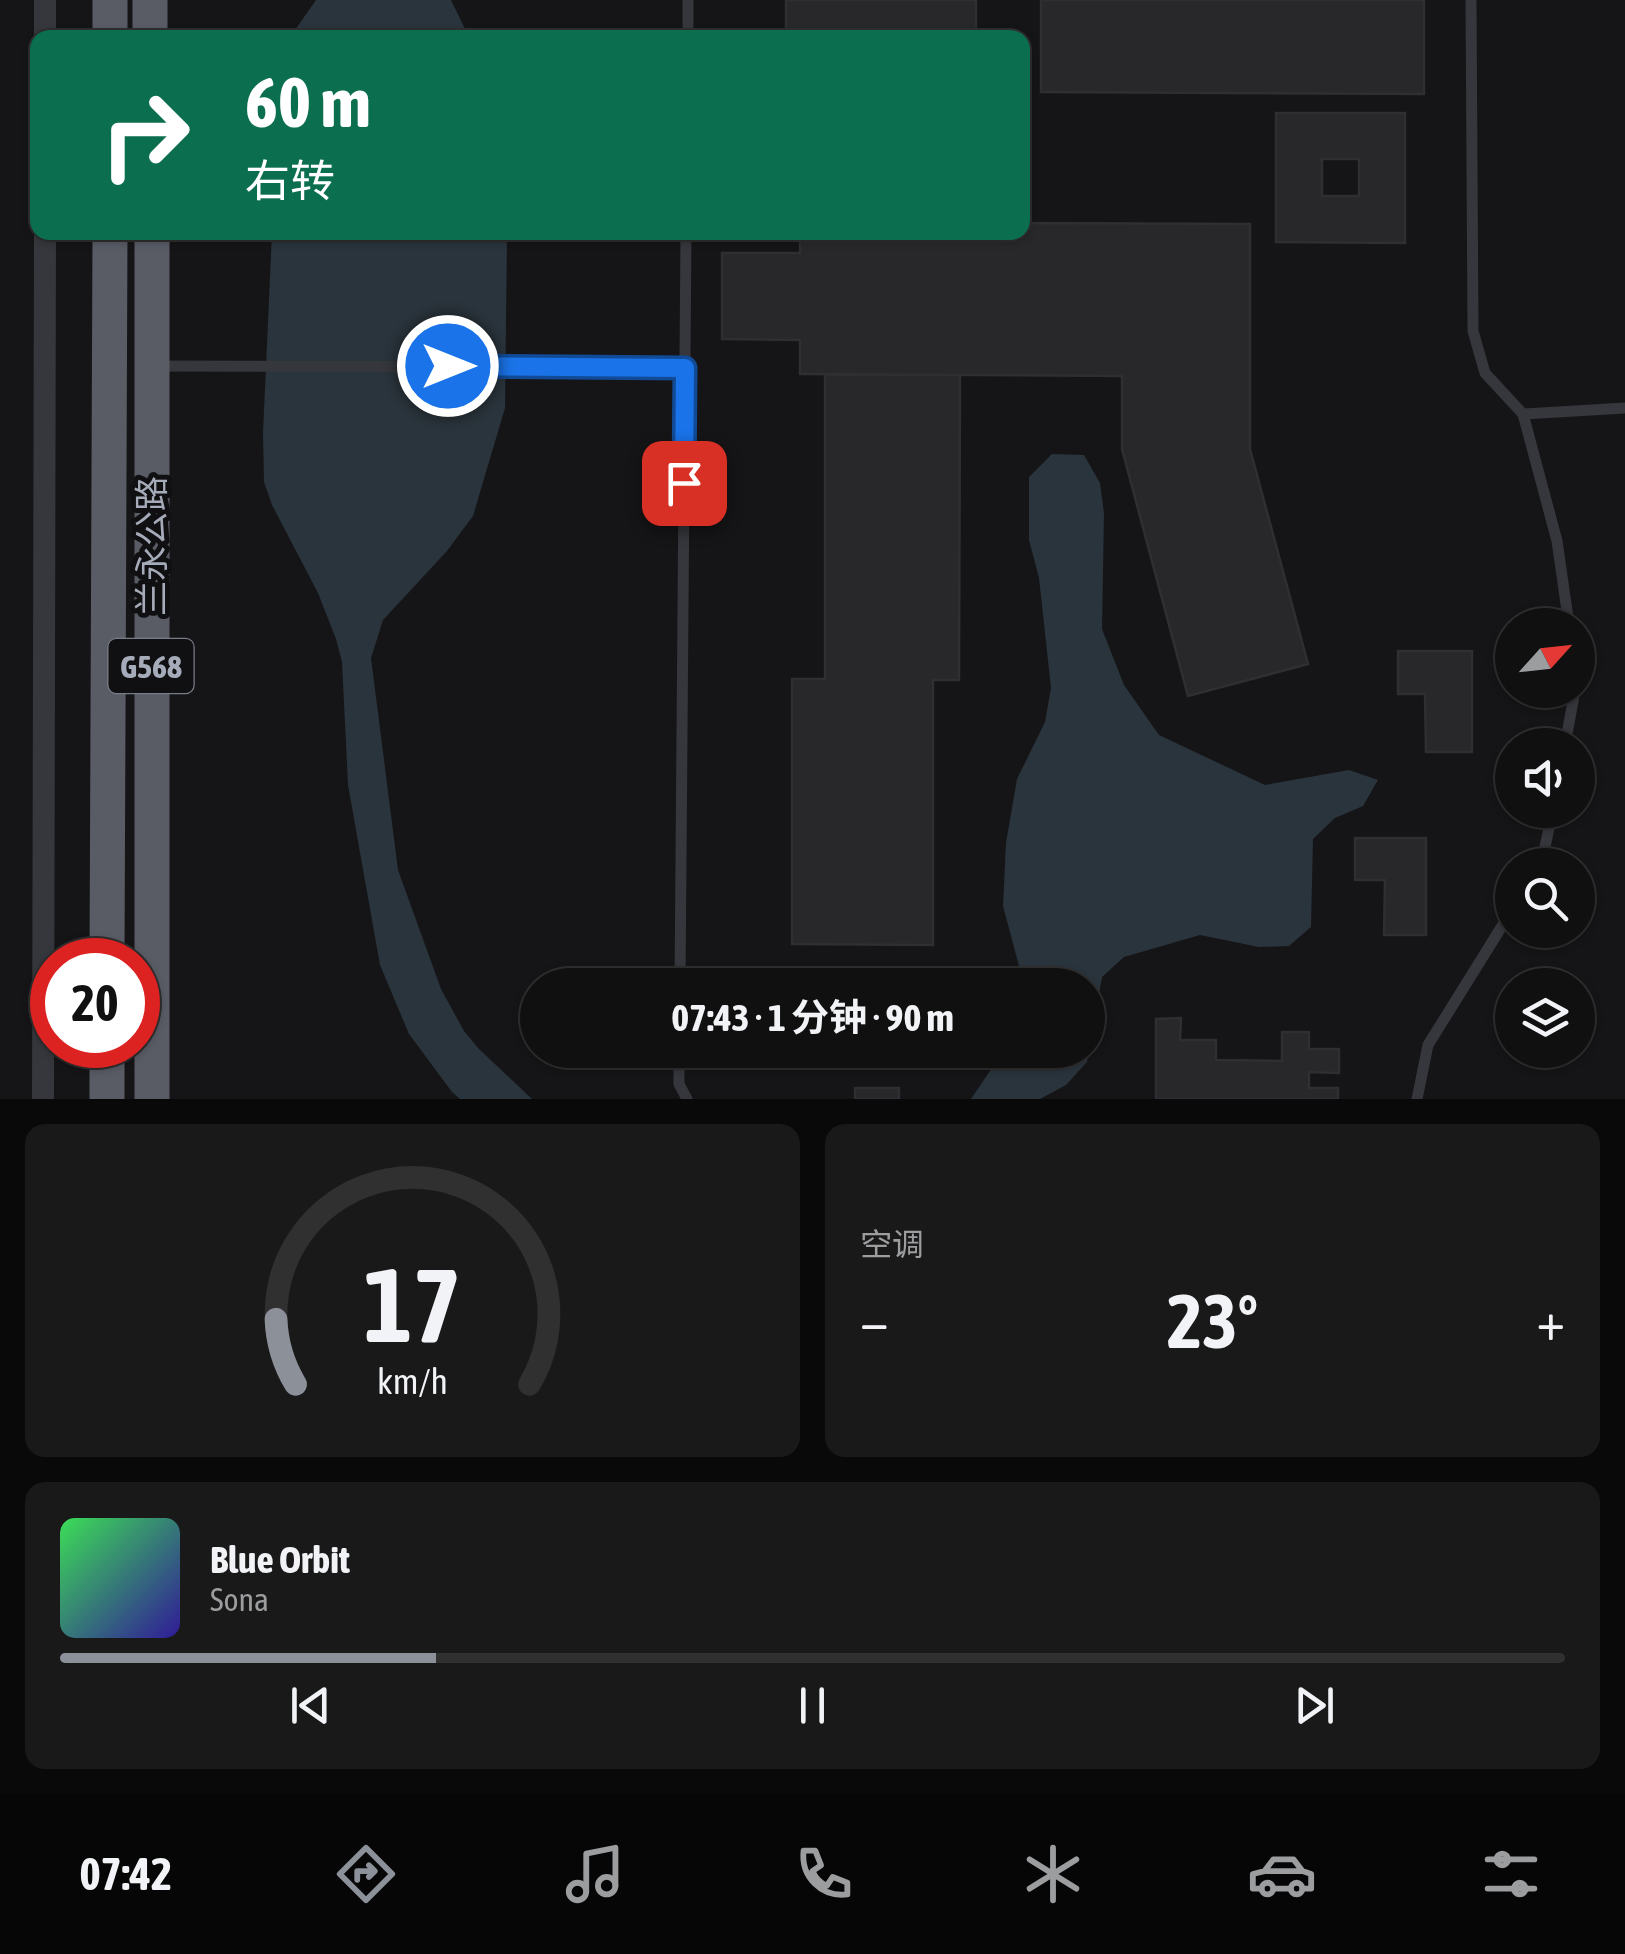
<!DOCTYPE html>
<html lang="zh">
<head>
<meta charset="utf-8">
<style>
	body { margin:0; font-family:"Asap Condensed","Noto Sans SC",sans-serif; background:#19191a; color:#f1f3f6; height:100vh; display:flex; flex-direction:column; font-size:38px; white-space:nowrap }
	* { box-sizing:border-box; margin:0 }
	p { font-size:32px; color:#9c9d9f }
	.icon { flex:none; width:55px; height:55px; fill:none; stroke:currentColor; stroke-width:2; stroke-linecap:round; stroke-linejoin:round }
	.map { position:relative; height:1099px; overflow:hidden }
	.panel { display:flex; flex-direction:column; gap:25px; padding:25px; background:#090909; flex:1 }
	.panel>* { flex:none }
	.hud { position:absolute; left:30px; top:30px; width:1000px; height:210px; border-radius:20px; box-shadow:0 2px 8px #0004,0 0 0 2px #303031; background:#0b6e4f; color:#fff; overflow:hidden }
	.needle { width:65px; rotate:63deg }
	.controls { position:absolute; left:1495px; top:608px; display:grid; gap:20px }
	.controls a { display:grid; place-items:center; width:100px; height:100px; border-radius:50%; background:#101011; box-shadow:0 2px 8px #0004,0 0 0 2px #303031; font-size:50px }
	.speed { position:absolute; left:30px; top:938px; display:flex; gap:20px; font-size:50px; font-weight:700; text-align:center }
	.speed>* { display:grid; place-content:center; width:130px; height:130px; border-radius:50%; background:#101011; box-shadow:0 2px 8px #0004,0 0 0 2px #303031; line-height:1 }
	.speed .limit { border:15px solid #d22; background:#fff; color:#111 }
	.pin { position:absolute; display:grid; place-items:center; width:85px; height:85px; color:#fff; margin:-42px; border-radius:20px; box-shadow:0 5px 15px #0006 }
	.me { position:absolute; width:110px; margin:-55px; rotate:90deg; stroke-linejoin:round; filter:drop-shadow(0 0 8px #0008) }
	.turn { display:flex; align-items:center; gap:35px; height:210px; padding:0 50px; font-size:45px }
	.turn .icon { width:130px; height:130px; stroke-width:2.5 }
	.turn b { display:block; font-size:70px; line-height:85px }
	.big { font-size:75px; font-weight:700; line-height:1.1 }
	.panel .widget { flex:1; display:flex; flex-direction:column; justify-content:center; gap:15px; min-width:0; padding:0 35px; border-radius:20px; background:#19191a }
	.panel .dial { align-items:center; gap:0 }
	.dial svg { height:260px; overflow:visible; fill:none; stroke:#303031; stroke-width:7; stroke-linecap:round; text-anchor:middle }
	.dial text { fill:#f1f3f6; stroke:none }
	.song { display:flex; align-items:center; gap:30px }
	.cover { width:120px; height:120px; border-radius:15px; background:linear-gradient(135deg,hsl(130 70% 55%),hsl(250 70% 35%)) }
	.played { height:10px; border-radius:5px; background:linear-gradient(90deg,#8c9099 25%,#303031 25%) }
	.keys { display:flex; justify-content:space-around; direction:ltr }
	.heat { display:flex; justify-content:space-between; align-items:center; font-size:55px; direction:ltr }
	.panel .tiles { flex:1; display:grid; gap:25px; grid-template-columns:1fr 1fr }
	.widget:last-child { grid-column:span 2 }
	.trip { position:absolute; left:520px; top:968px; width:585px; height:100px; border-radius:50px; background:#101011; box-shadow:0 2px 8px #0004,0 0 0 2px #303031; font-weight:700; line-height:100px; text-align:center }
	.tabs { display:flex; height:160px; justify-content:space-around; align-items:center; background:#060607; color:#9c9d9f }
	.tabs .icon { width:70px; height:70px }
	.tabs .current { color:#8c9099 }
	.tabs b { font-size:45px; color:#f1f3f6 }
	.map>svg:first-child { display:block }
	.water { fill:#2a343c }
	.building { fill:#28282b; stroke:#2f2f33; stroke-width:2.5; fill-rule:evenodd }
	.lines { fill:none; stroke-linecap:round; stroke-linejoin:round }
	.service { stroke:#35373c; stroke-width:11 }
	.minor { stroke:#35373c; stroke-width:22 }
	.trunk { stroke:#595c65; stroke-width:35 }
	.route-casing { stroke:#114b97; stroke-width:25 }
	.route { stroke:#1a73e8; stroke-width:18 }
	.labels { text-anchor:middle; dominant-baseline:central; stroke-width:10; stroke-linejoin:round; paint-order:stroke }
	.shield { fill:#101012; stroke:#787c86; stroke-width:2.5 }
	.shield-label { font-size:32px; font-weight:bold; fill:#a5abb8 }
	.street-label { font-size:35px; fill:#a5abb8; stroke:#101012 }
</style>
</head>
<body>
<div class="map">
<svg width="1625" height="1099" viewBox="0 0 1625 1099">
	<rect width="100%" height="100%" fill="#151517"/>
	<path class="water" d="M316 0H451L469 37H290Z
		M272 233H507L505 408 473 516 447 551 383 620 371 658 398 870 441 989 464 1031 479 1049 532 1099H460L452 1092 409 1034 380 965 348 785 342 662 336 639 318 593 272 505 264 482 263 433Z
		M1052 454 1084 455 1100 483 1104 513 1102 629 1124 685 1159 735 1265 785 1349 770 1378 780 1363 806 1335 818 1313 839 1311 927 1289 946 1259 947 1200 935 1124 957 1102 977 1087 1062 1066 1085 1040 1099H971L1004 1050H1088V985H1017L1019 966 1003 906 1006 843 1017 779 1045 722 1051 688 1039 578 1029 540V477Z"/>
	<path class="building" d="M786 0H976V38H786Z
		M1041 0H1424V94L1041 92Z
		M1276 113H1405V243L1276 242ZM1322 159H1359V196H1322Z
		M1022 223 1250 224V449L1308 664 1188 696 1122 449V376L800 374V340L722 339V253H800V232H1022Z
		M825 375H960L959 680H933V945L792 944V679H825Z
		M1398 651H1472V752H1426L1425 694H1398Z
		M1355 838H1426V935H1384L1385 880H1355Z
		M1181 1018 1180 1040H1216V1060L1282 1061V1032H1309V1049H1339V1073L1309 1072V1088H1338V1099H1156V1019Z
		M855 1088H899V1099H855Z"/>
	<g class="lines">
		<path class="service" d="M1471 0 1473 331 1485 373 1523 414 1557 541 1569 625
			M688 38V0
			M154 366 685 367
			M1523 414 1625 408
			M1565 745 1575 690
			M1541 865 1553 810
			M680 985 686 232
			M679 1050V1084L687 1099
			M1417 1099 1428 1045 1512 910"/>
		<path class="minor" d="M45 38V0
			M43 1099 45 232"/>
		<path class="trunk" d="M110 38V0
			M150 38V0
			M107 960 110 232
			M107 1099V1045
			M152 1099V232"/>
	</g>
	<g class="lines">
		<g class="route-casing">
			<path id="route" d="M448 366 685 368 684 483"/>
		</g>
		<use href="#route" class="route"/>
	</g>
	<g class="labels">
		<rect class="shield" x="108.5" y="639" width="85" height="54" rx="8"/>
		<g class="shield-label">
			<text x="151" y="666">G568</text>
		</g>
		<g class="street-label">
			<text transform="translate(151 546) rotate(-90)">兰永公路</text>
		</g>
	</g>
</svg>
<div class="controls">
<a><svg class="needle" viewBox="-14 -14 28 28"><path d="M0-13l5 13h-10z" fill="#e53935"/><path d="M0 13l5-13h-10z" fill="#9c9d9f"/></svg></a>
<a><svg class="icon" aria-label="sound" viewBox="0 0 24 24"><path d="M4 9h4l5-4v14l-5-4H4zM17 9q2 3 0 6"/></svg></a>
<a><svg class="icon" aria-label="search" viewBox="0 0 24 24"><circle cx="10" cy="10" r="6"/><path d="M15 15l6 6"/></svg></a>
<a><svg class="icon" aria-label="layers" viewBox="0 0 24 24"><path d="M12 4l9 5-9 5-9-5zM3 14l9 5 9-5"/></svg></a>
</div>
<div class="speed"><div class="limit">20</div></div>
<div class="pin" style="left:684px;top:483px;background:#d93025"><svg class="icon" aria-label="arrive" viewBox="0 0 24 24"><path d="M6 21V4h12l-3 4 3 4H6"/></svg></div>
<svg class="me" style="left:448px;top:366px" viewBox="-20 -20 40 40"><circle r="17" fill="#1a73e8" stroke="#fff" stroke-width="3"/><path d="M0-11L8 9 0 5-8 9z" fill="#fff"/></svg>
<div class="trip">07:43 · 1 分钟 · 90 m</div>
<div class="hud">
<div class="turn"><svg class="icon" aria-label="right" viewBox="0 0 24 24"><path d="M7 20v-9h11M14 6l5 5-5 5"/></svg><div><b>60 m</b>右转</div></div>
</div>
</div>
<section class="panel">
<div class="tiles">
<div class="widget dial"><svg viewBox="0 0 100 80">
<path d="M14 69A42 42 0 1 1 86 69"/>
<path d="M14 69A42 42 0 0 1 8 49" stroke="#8c9099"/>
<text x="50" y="56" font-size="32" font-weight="700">17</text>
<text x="50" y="72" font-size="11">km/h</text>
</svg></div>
<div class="widget"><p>空调</p>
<div class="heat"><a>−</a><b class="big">23°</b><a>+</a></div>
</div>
<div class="widget">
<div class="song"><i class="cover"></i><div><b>Blue Orbit</b><p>Sona</p></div></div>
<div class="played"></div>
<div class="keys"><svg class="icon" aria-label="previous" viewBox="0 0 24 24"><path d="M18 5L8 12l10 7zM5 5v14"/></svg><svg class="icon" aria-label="pause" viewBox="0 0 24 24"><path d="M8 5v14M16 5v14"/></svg><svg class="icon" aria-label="next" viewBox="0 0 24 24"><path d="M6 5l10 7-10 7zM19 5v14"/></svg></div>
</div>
</div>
</section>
<nav class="tabs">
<b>07:42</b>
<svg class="icon current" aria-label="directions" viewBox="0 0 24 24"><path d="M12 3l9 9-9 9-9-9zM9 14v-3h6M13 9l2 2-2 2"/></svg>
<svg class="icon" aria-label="music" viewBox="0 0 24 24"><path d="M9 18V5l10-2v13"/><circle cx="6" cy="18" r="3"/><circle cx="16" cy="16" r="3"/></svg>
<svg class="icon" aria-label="phone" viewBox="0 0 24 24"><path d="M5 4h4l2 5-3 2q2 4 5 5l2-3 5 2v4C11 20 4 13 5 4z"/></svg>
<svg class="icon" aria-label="climate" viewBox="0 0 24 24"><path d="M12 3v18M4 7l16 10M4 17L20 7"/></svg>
<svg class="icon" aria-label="car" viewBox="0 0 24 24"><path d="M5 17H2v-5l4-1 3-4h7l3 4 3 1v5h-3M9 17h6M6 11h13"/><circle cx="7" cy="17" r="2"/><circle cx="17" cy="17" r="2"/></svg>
<svg class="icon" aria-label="filters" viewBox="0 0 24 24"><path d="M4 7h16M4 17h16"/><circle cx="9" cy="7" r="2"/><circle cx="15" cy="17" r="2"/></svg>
</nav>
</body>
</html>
